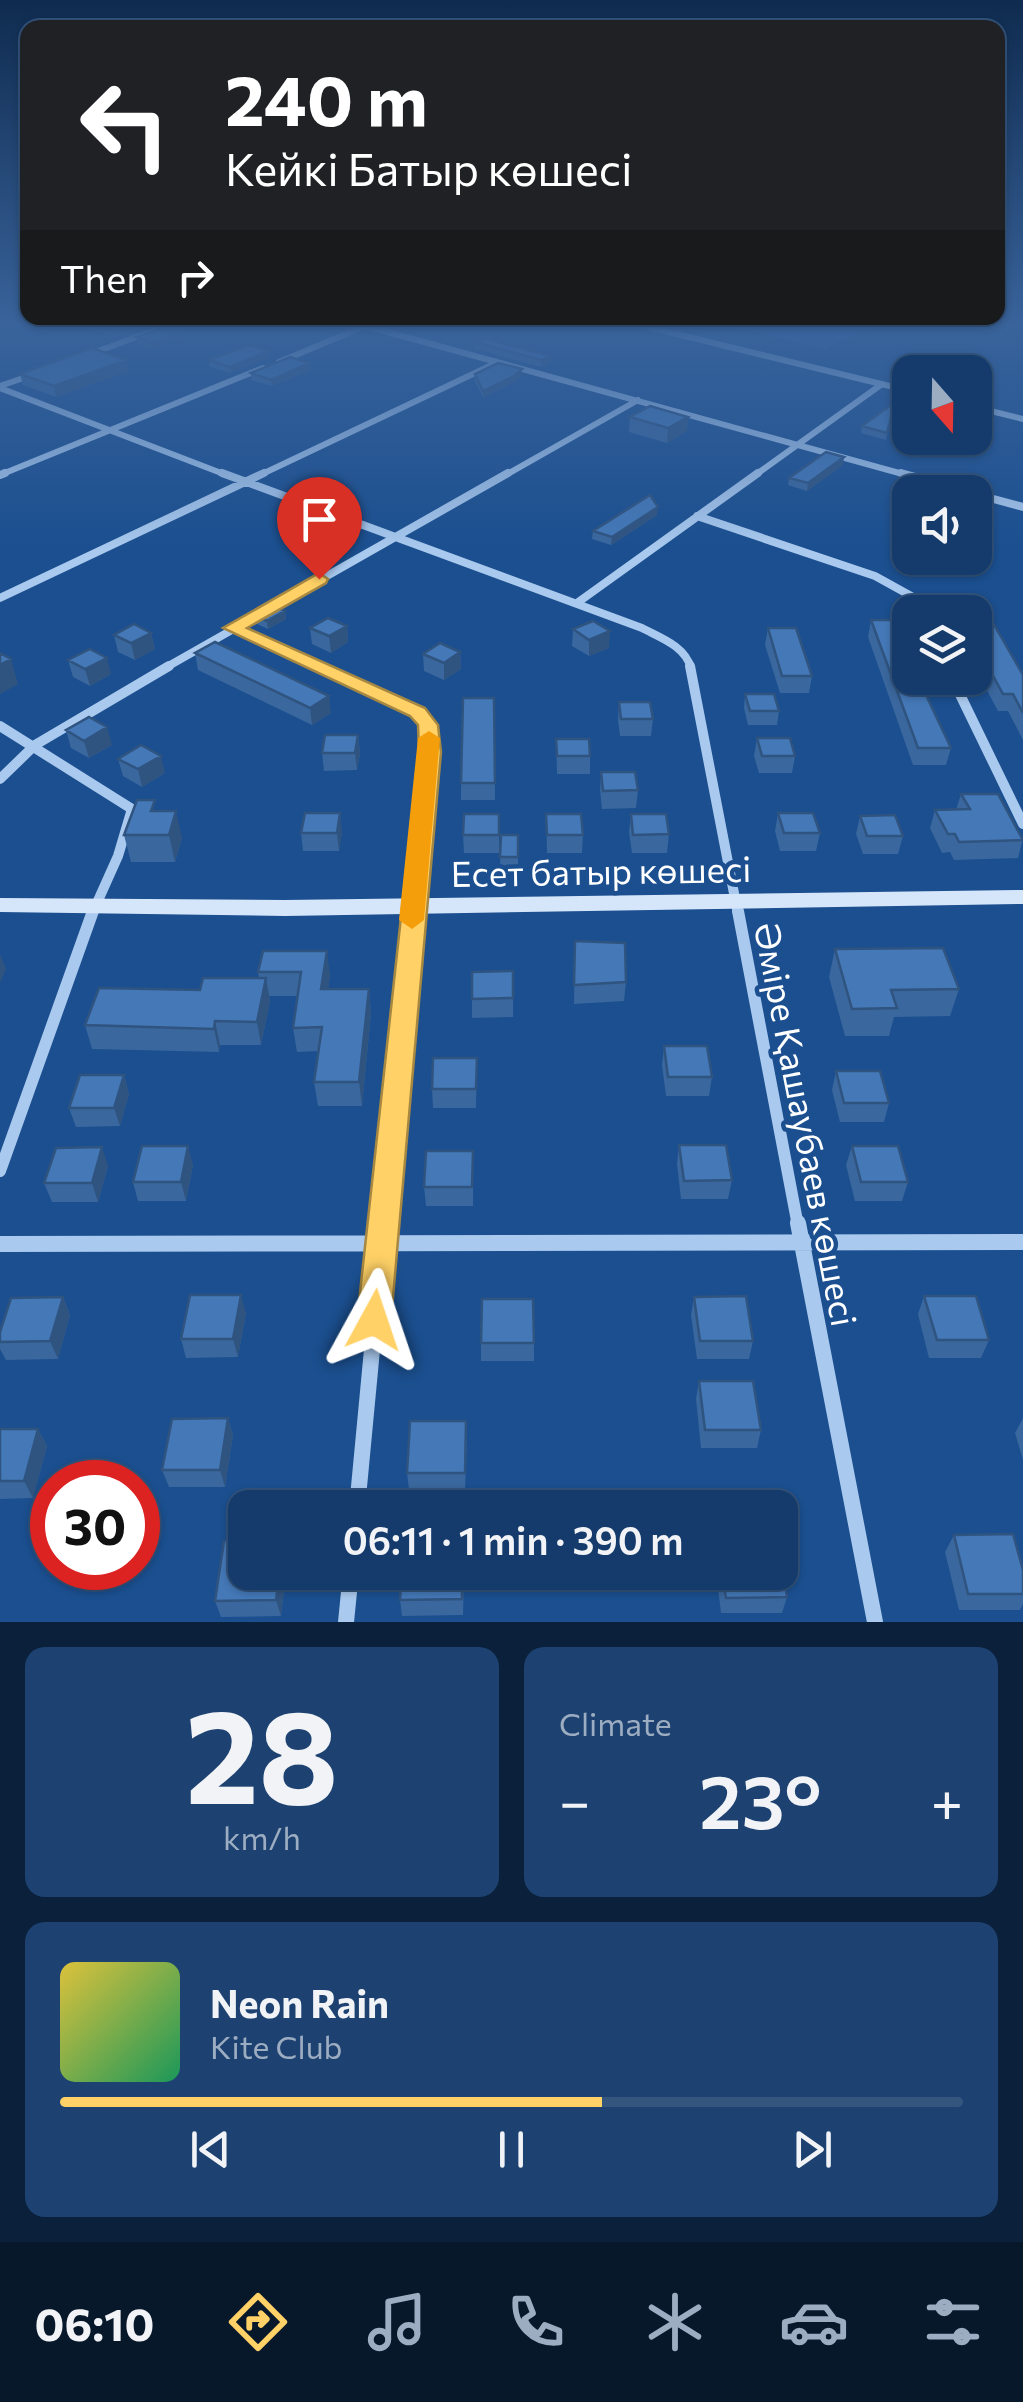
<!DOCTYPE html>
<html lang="en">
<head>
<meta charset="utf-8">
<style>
	body { margin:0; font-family:Commissioner,sans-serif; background:#1d4271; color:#f1f3f6; height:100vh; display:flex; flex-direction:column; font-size:38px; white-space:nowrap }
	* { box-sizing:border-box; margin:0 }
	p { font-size:32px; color:#9dadc1 }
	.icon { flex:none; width:55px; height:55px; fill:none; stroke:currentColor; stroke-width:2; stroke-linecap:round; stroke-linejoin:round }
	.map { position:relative; height:1622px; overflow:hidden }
	.sheet { display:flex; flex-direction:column; gap:25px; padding:25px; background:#0b203b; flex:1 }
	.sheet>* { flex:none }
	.top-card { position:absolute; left:20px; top:20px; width:985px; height:305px; border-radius:20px; box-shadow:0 2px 8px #0004,0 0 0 2px #33557e; background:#202124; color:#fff; overflow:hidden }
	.needle { width:65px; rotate:160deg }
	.tools { position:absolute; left:892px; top:355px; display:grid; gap:20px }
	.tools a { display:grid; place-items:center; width:100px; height:100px; border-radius:20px; background:#143b6b; box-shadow:0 2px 8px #0004,0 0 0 2px #33557e; font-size:50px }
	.speed { position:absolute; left:30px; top:1460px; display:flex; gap:20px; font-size:50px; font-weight:700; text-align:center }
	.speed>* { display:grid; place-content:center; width:130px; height:130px; border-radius:50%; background:#143b6b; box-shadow:0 2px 8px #0004,0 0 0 2px #33557e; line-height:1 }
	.speed .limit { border:15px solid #d22; background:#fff; color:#111 }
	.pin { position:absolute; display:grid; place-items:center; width:85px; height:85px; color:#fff; margin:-102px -42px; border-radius:50% 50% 50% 0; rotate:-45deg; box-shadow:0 0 10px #0007 }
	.pin .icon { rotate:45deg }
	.me { position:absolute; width:110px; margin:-55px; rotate:5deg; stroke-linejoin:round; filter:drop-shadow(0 0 8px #0008) }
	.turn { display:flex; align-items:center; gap:35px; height:210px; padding:0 40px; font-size:45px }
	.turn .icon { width:130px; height:130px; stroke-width:2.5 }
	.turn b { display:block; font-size:70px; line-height:85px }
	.then { display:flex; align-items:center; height:95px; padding:0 40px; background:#0003; gap:20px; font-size:38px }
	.big { font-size:75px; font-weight:600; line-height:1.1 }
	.sheet .card { flex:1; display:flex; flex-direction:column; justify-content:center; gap:15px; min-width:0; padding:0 35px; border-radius:20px; background:#1d4271 }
	.sheet .dial { align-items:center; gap:0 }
	.dial b { font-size:130px; line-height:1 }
	.song { display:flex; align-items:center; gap:30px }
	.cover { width:120px; height:120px; border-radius:15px; background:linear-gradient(135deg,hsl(50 70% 55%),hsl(150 70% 35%)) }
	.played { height:10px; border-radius:5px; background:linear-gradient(90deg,#ffd166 60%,#33557e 60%) }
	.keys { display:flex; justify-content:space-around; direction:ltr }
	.heat { display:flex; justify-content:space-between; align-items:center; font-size:55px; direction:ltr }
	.sheet .tiles { flex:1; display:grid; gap:25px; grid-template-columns:1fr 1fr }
	.card:last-child { grid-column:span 2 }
	.trip { position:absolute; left:228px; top:1490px; width:570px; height:100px; border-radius:20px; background:#143b6b; box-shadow:0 2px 8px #0004,0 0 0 2px #33557e; font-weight:600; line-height:100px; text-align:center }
	.tab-bar { display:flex; height:160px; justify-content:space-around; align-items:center; background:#08182b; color:#9dadc1 }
	.tab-bar .icon { width:70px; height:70px }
	.tab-bar .current { color:#ffd166 }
	.tab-bar b { font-size:45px; color:#f1f3f6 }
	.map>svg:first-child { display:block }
	.green { fill:#2e69ad }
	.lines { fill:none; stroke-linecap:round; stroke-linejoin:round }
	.street-far4 { stroke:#a9c9ee; stroke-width:6 }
	.street-far3 { stroke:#a9c9ee; stroke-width:8 }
	.street-far2 { stroke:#a9c9ee; stroke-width:10 }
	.street-far1 { stroke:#a9c9ee; stroke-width:12 }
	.street { stroke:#a9c9ee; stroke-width:16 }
	.secondary { fill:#d6e6fa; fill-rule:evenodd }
	.wall { fill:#3a679d }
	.shaded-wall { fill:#305480 }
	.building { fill:#4478b7; stroke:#305480; stroke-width:2.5 }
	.route { fill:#ffd166; stroke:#a68842; stroke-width:2.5 }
	.slow { fill:#f59e0b }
	.labels { text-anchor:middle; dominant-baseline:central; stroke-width:9; stroke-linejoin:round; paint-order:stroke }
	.street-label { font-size:35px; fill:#fff; stroke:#1b4f8f }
</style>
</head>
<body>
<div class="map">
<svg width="1023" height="1622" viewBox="0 0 1023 1622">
	<rect width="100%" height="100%" fill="#1b4f8f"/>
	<path class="green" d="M719 323H879L825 349Z"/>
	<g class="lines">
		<path class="street-far4" d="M355 323 910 476
			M632 323 910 391
			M90 354 175 323
			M279 362 365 326
			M0 386 32 375
			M0 388 229 476
			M975 407 1023 419
			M0 475 263 368
			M258 476 496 363
			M504 476 638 400
			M754 476 882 384"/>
		<path class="street-far3" d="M222 473 642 628C661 638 685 646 691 668
			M901 473 970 492
			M0 475 5 473
			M975 494 1023 507
			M697 516 875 576 913 597 920 612
			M0 598 264 473
			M577 603 758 473
			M233 628 322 668
			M165 668 508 473"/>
		<path class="street-far2" d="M317 666 418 712 428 725 430 752 414 914
			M690 666 738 914
			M952 678 1023 824
			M0 726 132 809 118 856 92 914
			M0 779 35 745 169 666"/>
		<path class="street-far1" d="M738 911 798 1226
			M0 1171 93 911
			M384 1226 415 911"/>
		<path class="street" d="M798 1223 875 1622
			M0 1244 1023 1242
			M357 1508 384 1223
			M346 1622 351 1572"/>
		<path class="secondary" d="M1023 890V904L285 916 0 912V898L285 900Z"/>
	</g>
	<path class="wall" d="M69 323H155L116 337Z
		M194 334 152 348 138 344 137 337Z
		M475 342 550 356V363L541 367 475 349Z
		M270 357 231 373 210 367 209 360Z
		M309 363 310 370 272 386 251 380V373Z
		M522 369V376L514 382 483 397 475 381V374Z
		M128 371 56 397 23 385 20 374Z
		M895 402 886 440 861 433 862 426Z
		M630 417H688L687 431 667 443 629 432Z
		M843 465 807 491 788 485 789 478Z
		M657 515 611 545 592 539 593 531Z
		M934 609H985L1023 675V740L1008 711H998L975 668V612H934Z
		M285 611 286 619 268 629 257 624 256 616Z
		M871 620 951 748 946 765H913L868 637Z
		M347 626 348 642 331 653 312 644 310 628Z
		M768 628 812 676 809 693H780L765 645Z
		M573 629 609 648 589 656 572 646Z
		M151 633 155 649 135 660 118 652 114 635Z
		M460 652 461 669 444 680 424 671 423 654Z
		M195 653 331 713 312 725 198 670Z
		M68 660 111 674 90 686 73 677Z
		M745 694 779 711 777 725H748L744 708Z
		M494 698 495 800H461V783Z
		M619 702 653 719 651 736H620L618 720Z
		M66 730 112 745 89 758 71 748Z
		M358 735 360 753 357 770 324 771 322 753Z
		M757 738 795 756 792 773H759L754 756Z
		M556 739 590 756V774H557Z
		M118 759 165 773 142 787 123 776Z
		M601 772 638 790 636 808 602 809 600 790Z
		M961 794 1023 838 1018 858 954 860 950 852 942 853 930 828 935 810H956Z
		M157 811 182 838 175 862H131L124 835Z
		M778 813 820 833 816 851H780L775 831Z
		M499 814V853H464L463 835Z
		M546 814 583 835 582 853H547Z
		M631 814 669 834 667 853H632L629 832Z
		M860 816 903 836 898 854H863L856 834Z
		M342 831 339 851H303L301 833Z
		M501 835H518V866H500Z
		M575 941 626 982 624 1001 574 1004Z
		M835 949 959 989 950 1016 894 1017 889 1036H845L829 977Z
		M263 951 330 975 328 989H369L371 1013 362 1106H318L314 1082 318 1051 297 1052 293 1028 298 996H269L270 1001 261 1045H220L219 1052 92 1049 85 1025 200 990 259 978 258 972Z
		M513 971V1017L472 1018V999Z
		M664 1046 712 1077 709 1096H666L662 1065Z
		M477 1058 476 1108H433L432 1089Z
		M836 1071 889 1103 884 1122H840L832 1090Z
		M124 1075 129 1094 120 1126 76 1127 69 1108Z
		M679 1145 732 1180 728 1199H681L677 1164Z
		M852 1146 908 1182 902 1201H855L846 1165Z
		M473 1151V1206H426L424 1187Z
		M193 1165 186 1201H138L133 1182Z
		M108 1166 98 1202H52L44 1183Z
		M924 1296 989 1340 981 1358H929L918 1314Z
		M63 1297 70 1315 58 1359 6 1360 0 1349V1332Z
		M694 1297 753 1341 749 1359H697L691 1315Z
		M246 1313 238 1357 186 1358 181 1339Z
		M481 1343H534V1361H481Z
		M699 1381 761 1430 757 1448H701L696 1399Z
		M228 1418 233 1435 225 1487H169L162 1470Z
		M1023 1418V1460L1015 1433Z
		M0 1429H38L47 1446 33 1498 0 1499Z
		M467 1438 465 1490H409L407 1473Z
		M954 1535 1023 1570V1604L1020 1610H959L945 1552Z
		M245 1572H286L281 1616 221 1617 215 1601Z
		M464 1572 463 1615 402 1616 400 1600Z
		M716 1572H780L787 1597 782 1613H721Z"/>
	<path class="shaded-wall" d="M137 323H155L116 337 115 330Z
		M193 327 194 334 152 348 151 342Z
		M269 351 270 357 231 373 230 367Z
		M550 356V363L541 367V360Z
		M126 360 128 371 56 397 54 386Z
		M309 363 310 370 272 386 271 380Z
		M522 369V376L514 382 483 397V391Z
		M688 417 687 431 667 443 668 428Z
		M844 457 843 465 807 491 808 483Z
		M658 507 657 515 611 545 612 537Z
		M285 611 286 619 268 629 267 621Z
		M347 626 348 642 331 653 329 636Z
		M610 631 609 648 589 656V640Z
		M151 633 155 649 135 660 131 643Z
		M460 652 461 669 444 680V663Z
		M107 658 111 674 90 686 85 669Z
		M11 659 18 684 0 694V665Z
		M329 696 331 713 312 725 310 708Z
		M107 727 112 745 89 758 84 741Z
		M358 735 360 753 357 770 355 753Z
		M161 756 165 773 142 787 138 769Z
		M176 811 182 838 175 862 169 835Z
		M340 813 342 831 339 851 337 833Z
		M327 951 330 975 325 1013 321 989Z
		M0 954 6 969 0 983Z
		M266 978 270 1001 261 1045 257 1022Z
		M369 989 371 1013 362 1106 359 1082Z
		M215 1021 220 1045 219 1052 214 1029Z
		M124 1075 129 1094 120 1126 114 1108Z
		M188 1146 193 1165 186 1201 181 1182Z
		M102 1147 108 1166 98 1202 92 1183Z
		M241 1295 246 1313 238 1357 233 1339Z
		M63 1297 70 1315 58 1359 50 1341Z
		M228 1418 233 1435 225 1487 220 1470Z
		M38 1429 47 1446 33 1498 24 1481Z
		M280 1572H286L281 1616 276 1600Z"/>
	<path class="building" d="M89 323H137L115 330Z
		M177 323 193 327 151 342 137 337Z
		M484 338 550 356 541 360 475 342Z
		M249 345 269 351 230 367 209 360Z
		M92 348 126 360 54 386 20 374Z
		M290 357 309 363 271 380 251 373Z
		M498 363 522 369 514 376 483 391 475 374Z
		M895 402 887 433 862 426Z
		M650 406 688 417 668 428 630 417Z
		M826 452 844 457 808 483 789 478Z
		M650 495 658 507 612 537 593 531Z
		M274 606 285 611 267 621 256 616Z
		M934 609H985L1023 675V713L1013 694H1003L975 643V612H942Z
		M328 618 347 626 329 636 310 628Z
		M871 620H892L910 659V678H918L951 748H918Z
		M593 621 610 631 589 640 573 629Z
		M134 624 151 633 131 643 114 635Z
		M768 628H796L812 676H782Z
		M215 642 329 696 310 708 195 653Z
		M440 643 460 652 444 663 423 654Z
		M90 649 107 658 85 669 68 660Z
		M0 653 11 659 0 665Z
		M745 694H774L779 711H750Z
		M463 698H494L495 783H461Z
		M619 702H650L653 719H621Z
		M89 717 107 727 84 741 66 730Z
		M325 735H358L355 753H322Z
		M757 738H790L795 756H762Z
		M556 739H589L590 756H557Z
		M141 745 161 756 138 769 118 759Z
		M601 772H635L638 790 603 791Z
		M961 794H998L1023 840 959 842 955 834H948L935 810 970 809Z
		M137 800H155L151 811H176L169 835H124Z
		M305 813H340L337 833H301Z
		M778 813H813L820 833H784Z
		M464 814H499V835H463Z
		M546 814H581L583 835H547Z
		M631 814H666L669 834 633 835Z
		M895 815 903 836H867L860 816Z
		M501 835H518V857H500Z
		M575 941 625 943 626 982 574 985Z
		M943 948 959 989 891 990 897 1008 852 1009 835 949Z
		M263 951H327L321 989H369L359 1082H314L322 1027 293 1028 301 972H258Z
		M513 971V998L472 999V972Z
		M203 978H266L257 1022 215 1021 214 1029 85 1025 99 988 200 990Z
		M664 1046H707L712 1077H668Z
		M433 1058H477L476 1089H432Z
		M836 1071H880L889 1103H844Z
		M80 1075H124L114 1108H69Z
		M679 1145H726L732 1180 684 1181Z
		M142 1146H188L181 1182H133Z
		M852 1146H898L908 1182H861Z
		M102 1147 92 1183H44L56 1148Z
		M426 1151H473L472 1187H424Z
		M190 1295H241L233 1339H181Z
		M746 1296 753 1341H700L694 1297Z
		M924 1296H976L989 1340H937Z
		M63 1297 50 1341 0 1342V1332L11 1298Z
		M482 1299H533L534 1343H481Z
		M699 1381H753L761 1430H705Z
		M228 1418 220 1470H162L172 1419Z
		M410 1421H466L465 1473H407Z
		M0 1429H38L24 1481H0Z
		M1013 1534 1023 1570V1594H968L954 1535Z
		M224 1541H245V1572H280L276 1600 215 1601Z
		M780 1550 787 1597 726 1598 722 1572H780Z
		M402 1572H462V1599L400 1600Z"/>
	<linearGradient id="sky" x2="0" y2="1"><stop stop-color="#0f2b4f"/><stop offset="0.59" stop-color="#39639b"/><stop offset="1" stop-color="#39639b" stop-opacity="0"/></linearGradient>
	<rect width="1023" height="550" fill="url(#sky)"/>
	<path class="route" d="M319 573 328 579 326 583 247 628 425 708 438 725 441 752 391 1320 386 1332 374 1336 362 1332 357 1320 419 752 418 725 410 716 223 628Z"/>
	<path class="slow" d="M429 731 440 738 424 920 412 929 399 920 418 738Z"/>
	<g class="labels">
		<g class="street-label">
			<text transform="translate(601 870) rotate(-1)">Есет батыр көшесі</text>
			<text transform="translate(807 1124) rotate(79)">Әміре Қашаубаев көшесі</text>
		</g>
	</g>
</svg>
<div class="tools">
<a><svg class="needle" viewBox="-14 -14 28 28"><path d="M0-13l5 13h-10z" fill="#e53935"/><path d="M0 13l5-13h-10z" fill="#9dadc1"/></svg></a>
<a><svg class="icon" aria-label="sound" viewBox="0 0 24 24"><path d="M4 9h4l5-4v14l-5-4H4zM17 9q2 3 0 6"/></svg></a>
<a><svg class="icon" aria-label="layers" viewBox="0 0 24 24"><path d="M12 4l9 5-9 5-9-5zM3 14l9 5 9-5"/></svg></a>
</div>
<div class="speed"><div class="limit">30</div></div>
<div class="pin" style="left:319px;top:579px;background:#d93025"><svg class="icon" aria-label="arrive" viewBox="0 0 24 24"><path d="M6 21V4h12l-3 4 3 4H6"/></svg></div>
<svg class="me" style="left:374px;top:1320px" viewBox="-20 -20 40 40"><path d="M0-17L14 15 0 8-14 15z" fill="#ffd166" stroke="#fff" stroke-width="4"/></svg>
<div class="trip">06:11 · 1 min · 390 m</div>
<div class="top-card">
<div class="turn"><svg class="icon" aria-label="left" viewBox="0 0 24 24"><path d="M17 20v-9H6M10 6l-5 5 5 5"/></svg><div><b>240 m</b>Кейкі Батыр көшесі</div></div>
<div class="then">Then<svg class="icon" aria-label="right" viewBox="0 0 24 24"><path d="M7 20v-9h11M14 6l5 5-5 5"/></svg></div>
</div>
</div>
<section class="sheet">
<div class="tiles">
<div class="card dial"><b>28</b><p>km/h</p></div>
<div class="card"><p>Climate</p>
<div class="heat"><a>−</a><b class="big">23°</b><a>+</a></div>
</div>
<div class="card">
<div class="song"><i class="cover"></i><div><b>Neon Rain</b><p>Kite Club</p></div></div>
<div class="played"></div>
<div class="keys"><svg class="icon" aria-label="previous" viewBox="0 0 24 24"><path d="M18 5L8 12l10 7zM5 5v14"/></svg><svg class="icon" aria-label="pause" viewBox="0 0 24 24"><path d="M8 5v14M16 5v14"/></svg><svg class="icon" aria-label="next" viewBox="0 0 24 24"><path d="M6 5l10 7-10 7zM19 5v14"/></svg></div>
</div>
</div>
</section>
<nav class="tab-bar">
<b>06:10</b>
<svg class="icon current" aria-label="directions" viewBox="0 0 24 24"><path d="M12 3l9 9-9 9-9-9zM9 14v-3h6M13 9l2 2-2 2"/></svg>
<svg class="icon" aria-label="music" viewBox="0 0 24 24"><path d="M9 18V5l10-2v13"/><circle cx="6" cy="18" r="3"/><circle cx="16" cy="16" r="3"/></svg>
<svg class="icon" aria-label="phone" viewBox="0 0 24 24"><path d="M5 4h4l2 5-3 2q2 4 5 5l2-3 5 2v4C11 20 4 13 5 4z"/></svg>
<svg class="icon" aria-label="climate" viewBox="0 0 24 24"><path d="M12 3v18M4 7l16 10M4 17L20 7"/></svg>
<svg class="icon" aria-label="car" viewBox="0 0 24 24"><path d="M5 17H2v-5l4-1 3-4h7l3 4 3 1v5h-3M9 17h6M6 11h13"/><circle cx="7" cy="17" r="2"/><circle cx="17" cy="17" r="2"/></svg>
<svg class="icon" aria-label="filters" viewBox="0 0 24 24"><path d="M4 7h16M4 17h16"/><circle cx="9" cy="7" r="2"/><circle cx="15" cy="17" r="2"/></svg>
</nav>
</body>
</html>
